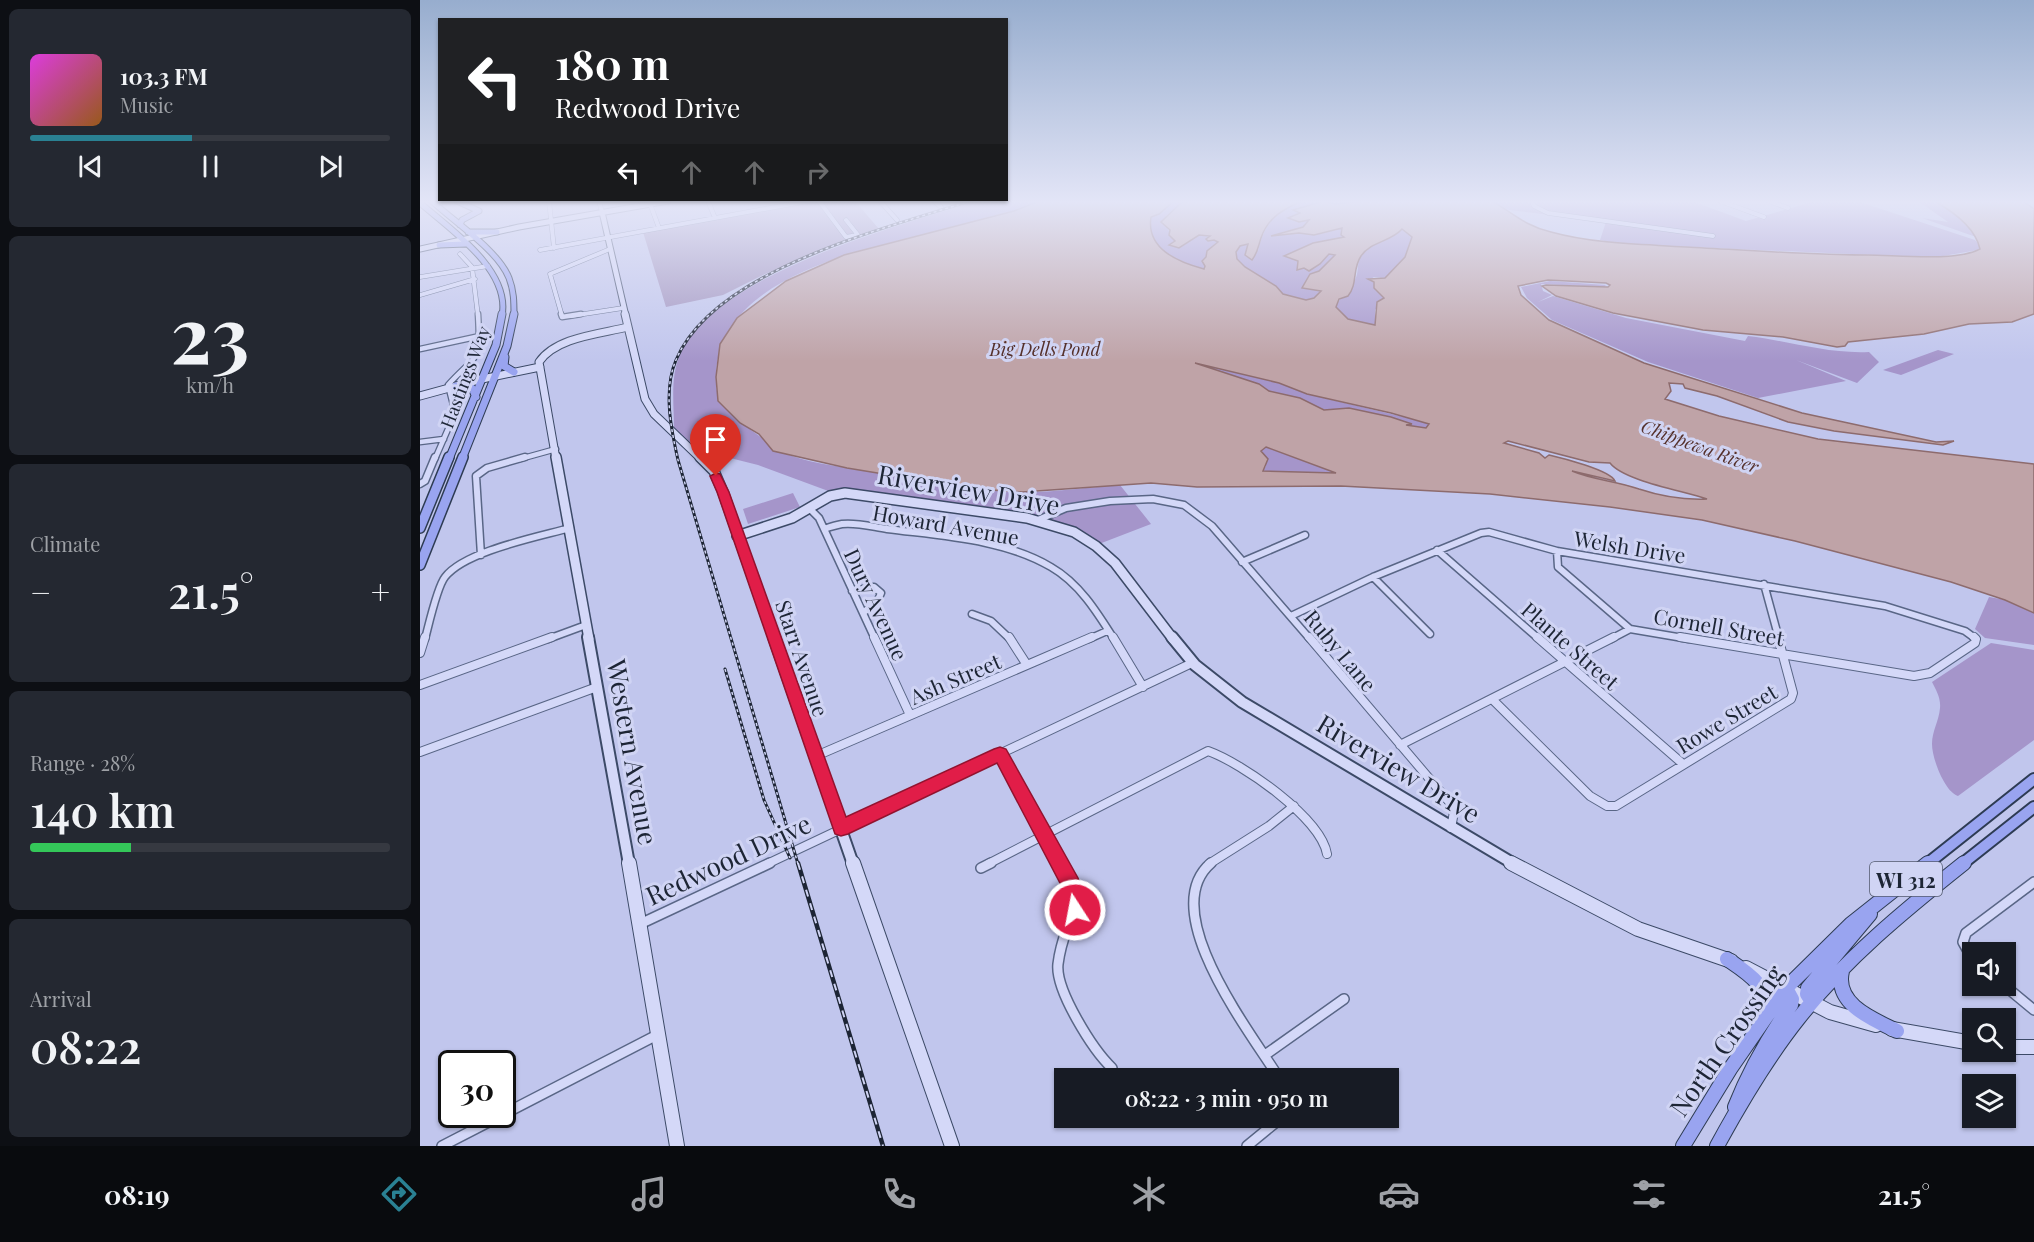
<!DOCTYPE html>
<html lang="en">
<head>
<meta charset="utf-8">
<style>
	body { margin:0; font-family:"Playfair Display",serif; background:#242831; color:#f1f3f6; height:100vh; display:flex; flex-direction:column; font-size:22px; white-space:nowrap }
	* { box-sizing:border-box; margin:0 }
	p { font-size:20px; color:#9ea1a6 }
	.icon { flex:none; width:33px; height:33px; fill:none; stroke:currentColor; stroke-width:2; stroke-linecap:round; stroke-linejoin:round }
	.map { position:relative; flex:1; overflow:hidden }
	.sheet { display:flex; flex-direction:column; gap:9px; padding:9px; background:#0d0f14; width:420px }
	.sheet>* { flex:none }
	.hud { position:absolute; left:18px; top:18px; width:570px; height:183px; border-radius:0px; box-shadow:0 2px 4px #0004; background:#202124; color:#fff; overflow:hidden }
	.controls { position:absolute; left:1542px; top:942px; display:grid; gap:12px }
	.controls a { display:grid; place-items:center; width:54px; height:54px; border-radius:0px; background:#171b24; box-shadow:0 2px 4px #0004; font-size:30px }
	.speed { position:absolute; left:18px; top:1050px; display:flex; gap:12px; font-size:30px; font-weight:700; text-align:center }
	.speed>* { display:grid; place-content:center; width:78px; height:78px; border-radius:50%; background:#171b24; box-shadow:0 2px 4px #0004; line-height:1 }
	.speed .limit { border:3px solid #111; border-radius:9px; background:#fff; color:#111 }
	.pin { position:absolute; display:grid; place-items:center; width:51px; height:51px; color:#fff; margin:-62px -26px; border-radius:50% 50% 50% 0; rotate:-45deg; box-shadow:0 0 6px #0007 }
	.pin .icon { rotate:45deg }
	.me { position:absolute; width:66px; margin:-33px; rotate:349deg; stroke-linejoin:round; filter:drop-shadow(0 0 4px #0008) }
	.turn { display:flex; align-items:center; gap:21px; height:126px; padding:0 18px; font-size:27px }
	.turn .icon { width:78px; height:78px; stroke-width:2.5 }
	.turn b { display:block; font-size:42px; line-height:51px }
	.lanes { display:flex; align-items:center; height:57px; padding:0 18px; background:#0003; justify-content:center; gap:30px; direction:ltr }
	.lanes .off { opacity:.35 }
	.big { font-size:45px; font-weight:600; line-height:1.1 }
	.sheet .widget { flex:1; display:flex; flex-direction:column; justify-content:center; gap:9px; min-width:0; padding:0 21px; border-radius:9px; background:#242831 }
	.sheet .dial { align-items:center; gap:0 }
	.dial b { font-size:78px; line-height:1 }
	.song { display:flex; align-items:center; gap:18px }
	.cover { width:72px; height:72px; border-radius:9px; background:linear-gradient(135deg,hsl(300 70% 55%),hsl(30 70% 35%)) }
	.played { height:6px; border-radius:3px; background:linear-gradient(90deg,#2a8193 45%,#363941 45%) }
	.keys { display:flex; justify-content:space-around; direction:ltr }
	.heat { display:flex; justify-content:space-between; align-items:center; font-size:33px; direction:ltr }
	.charge { height:9px; border-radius:4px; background:linear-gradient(90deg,#34c759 28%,#363941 0) }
	.trip { position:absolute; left:634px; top:1068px; width:345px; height:60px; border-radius:0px; background:#171b24; box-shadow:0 2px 4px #0004; font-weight:600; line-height:60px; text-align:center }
	.dock { display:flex; height:96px; justify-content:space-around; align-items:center; background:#090b0e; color:#9ea1a6 }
	.dock .icon { width:42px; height:42px }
	.dock .on { color:#2a8193 }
	.dock b { font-size:27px; color:#f1f3f6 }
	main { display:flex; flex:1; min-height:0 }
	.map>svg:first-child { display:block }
	.green { fill:#a595ca }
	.cemetery { fill:#a194bf }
	.water { fill:#bfa3a7; stroke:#8d6b6d; stroke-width:1.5; fill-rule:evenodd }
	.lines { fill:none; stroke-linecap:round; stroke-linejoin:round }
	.street-far4-casing { stroke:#596686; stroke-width:5 }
	.street-far3-casing { stroke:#596686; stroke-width:7 }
	.street-far2-casing { stroke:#596686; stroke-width:9 }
	.street-far1-casing { stroke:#596686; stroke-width:10 }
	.street-casing { stroke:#596686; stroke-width:12 }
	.secondary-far4-casing { stroke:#3c4a67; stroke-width:7 }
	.secondary-far3-casing { stroke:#3c4a67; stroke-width:9 }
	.secondary-far2-casing { stroke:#3c4a67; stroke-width:12 }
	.secondary-far1-casing { stroke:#3c4a67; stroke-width:14 }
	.secondary-casing { stroke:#3c4a67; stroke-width:16 }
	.primary-far4-casing { stroke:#2d3b53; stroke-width:7 }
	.primary-far3-casing { stroke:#2d3b53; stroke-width:9 }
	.primary-far2-casing { stroke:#2d3b53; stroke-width:12 }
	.primary-far1-casing { stroke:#2d3b53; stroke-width:14 }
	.primary-casing { stroke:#2d3b53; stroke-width:16 }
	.street-far4 { stroke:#d4d8f8; stroke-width:4 }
	.street-far3 { stroke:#d4d8f8; stroke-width:4.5 }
	.street-far2 { stroke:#d4d8f8; stroke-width:6 }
	.street-far1 { stroke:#d4d8f8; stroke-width:8 }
	.street { stroke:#d4d8f8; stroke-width:9 }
	.secondary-far4 { stroke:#d4d8f8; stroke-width:5 }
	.secondary-far3 { stroke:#d4d8f8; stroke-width:7 }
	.secondary-far2 { stroke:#d4d8f8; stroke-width:9 }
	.secondary-far1 { stroke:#d4d8f8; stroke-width:10 }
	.secondary { stroke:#d4d8f8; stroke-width:14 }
	.primary-far4 { stroke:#99a4f0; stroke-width:5 }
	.primary-far3 { stroke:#99a4f0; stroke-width:7 }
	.primary-far2 { stroke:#99a4f0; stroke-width:9 }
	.primary-far1 { stroke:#99a4f0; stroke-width:10 }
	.primary { stroke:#99a4f0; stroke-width:14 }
	.rail-far1-casing { stroke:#1d2535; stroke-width:3 }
	.rail-casing { stroke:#1d2535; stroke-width:4.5 }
	.rail-far1 { stroke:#d0d4f4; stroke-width:1.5; stroke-dasharray:3; stroke-linecap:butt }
	.rail { stroke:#d0d4f4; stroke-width:2; stroke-dasharray:7; stroke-linecap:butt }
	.route { fill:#e11d48; stroke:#92132f; stroke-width:1.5 }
	.labels { text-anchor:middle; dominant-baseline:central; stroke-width:6; stroke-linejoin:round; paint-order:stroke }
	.far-water-label { font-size:18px; font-style:italic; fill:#55312c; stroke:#d0d4f4 }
	.far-street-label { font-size:18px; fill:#1d2535; stroke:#d0d4f4 }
	.shield { fill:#d0d4f4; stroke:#535a6e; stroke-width:1.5 }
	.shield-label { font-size:20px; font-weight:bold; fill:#1d2535 }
	.street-label { font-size:21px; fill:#1d2535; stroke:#d0d4f4 }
	.near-street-label { font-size:26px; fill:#1d2535; stroke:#d0d4f4 }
</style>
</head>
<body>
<main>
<section class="sheet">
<div class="widget">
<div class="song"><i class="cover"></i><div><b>103.3 FM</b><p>Music</p></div></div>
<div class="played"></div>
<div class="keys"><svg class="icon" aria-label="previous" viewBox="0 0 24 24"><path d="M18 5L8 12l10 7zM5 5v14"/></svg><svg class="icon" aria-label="pause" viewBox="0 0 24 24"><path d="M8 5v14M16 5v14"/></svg><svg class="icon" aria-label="next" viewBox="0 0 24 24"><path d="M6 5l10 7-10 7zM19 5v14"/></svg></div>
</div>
<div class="widget dial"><b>23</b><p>km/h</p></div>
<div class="widget"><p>Climate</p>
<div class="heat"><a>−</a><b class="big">21.5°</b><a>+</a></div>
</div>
<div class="widget"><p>Range · 28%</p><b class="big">140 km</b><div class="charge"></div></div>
<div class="widget"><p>Arrival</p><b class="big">08:22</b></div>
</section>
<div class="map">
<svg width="1614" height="1146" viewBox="0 0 1614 1146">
	<rect width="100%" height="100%" fill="#c1c6ed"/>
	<path class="green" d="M555 201H619L594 211C567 216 542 226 515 232 437 251 291 279 296 384 296 392 301 402 306 409 311 417 362 453 372 456 395 464 423 467 447 471 497 481 549 491 600 492 633 493 667 487 700 485L731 524 679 544 657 530 608 514 411 492 338 465 306 457 284 439 264 443 261 434 254 428C254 404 250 377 260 355 296 273 475 228 555 201Z
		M754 201H763L746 216 745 225 756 241 750 245 760 248 779 235 792 237 798 242C788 249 787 258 784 269 758 261 726 250 731 217L739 214Z
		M882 201H939L927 204 904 201 873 210 881 213 869 218 890 220 883 227 853 236 879 233 894 235 922 228 925 237 893 243 865 256C889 267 896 250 916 255L899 271 890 274 883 288 901 290 894 298 886 300 863 294 856 286 825 267 817 259 816 252 820 246 829 244 838 251C845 221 856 213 882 201Z
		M1072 201H1272L1326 221 1395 201H1437L1555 240 1561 247 1558 250 1523 256H1477L1200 244 1180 240 1186 222 1089 210Z
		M1498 201C1525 201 1536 215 1555 233L1556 237 1502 218 1528 222Z
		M982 229 992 237 985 257 965 278 954 277 949 280 954 282 964 298 955 310V325L928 319 916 307C920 296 930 290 935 280 941 268 933 259 950 247 960 240 973 240 982 229Z
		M1130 281 1186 285 1184 287 1121 284 1123 291 1132 295 1118 302 1133 296 1206 318 1325 341 1328 336C1369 341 1407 354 1449 352L1459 362 1437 383 1376 360 1426 381 1338 398 1228 362 1132 320 1107 298 1101 287Z
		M1518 350 1534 354 1481 375 1463 370Z
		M768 361 859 383 887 394 1009 423 1007 428 982 425 990 424 971 417 929 408 904 410 880 398 849 391 839 384Z
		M846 447 919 474 843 471 846 466 841 451Z
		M373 493 380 507 328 524 323 509Z
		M1569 597 1586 600 1614 613V645L1565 638 1555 629Z
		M1571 643 1614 650V740L1538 796C1525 792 1512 759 1512 744 1512 731 1519 721 1520 708 1521 698 1516 690 1512 682Z"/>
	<path class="cemetery" d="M392 201H435L459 229 345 274 303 295 246 307 223 232Z"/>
	<path class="water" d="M619 201H754L739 214 731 217C726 249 758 262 784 269L785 266 782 261 786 257 787 251 798 242 794 240 788 241 786 239 790 236 779 235 759 248 749 245 755 241 749 235 750 230 741 222 763 201H882C864 209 848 217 841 238 838 247 838 252 832 260L825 255 828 244 820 246 816 252 817 259 825 267 856 286 863 294 886 300 894 298 901 291 882 288 890 274 899 271 915 255 909 254 900 264 889 271 884 268 877 270 878 261 864 256 893 243 924 237 921 235 922 228 894 235 879 233 851 236 883 227 889 220 879 222 868 218 880 213 873 210 904 201 916 204 939 201H1072C1093 213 1105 226 1131 232 1175 244 1221 244 1266 247 1326 250 1387 255 1448 255 1476 255 1536 262 1560 249 1555 227 1534 212 1514 201H1603L1614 209V314L1592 322 1549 324 1504 334 1428 342 1425 346 1417 347 1363 337 1283 330 1193 313 1136 296 1122 286 1126 285 1188 287 1190 285 1186 283 1128 280 1098 286 1101 295 1129 320 1224 363 1382 413 1516 442 1534 441 1523 445 1414 431 1368 422 1297 396 1265 388 1263 384 1249 383 1251 391 1245 399 1299 416 1398 439 1614 464V613L1585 600 1531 582 1375 541 1282 520 1190 507 1070 494 921 486 777 487 731 483 602 492 555 489 427 468 353 451 339 434 320 423 298 401 296 377 300 344 317 318 366 281 424 255 594 211ZM982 229 992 237 985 257 965 278 948 279 954 282V288L964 298 957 302 955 325 928 319 916 307 919 299 928 296C938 284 932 269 941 256 951 241 971 242 982 229ZM775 363 859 383 887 394 971 413 1009 424 1006 428 986 425 992 424 971 417 929 408 904 410 880 398 849 391 839 384ZM1088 441 1169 462 1190 463C1204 481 1264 491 1287 499 1264 500 1240 496 1219 489 1197 481 1173 480 1152 471L1195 481C1190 470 1142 458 1129 455L1125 458 1119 453 1084 443ZM846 447 916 473 843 471 848 459 841 451Z"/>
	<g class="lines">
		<g class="street-far4-casing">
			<path id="street-far4" d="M129 201 134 248
				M179 201 182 212
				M229 201 239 228
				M288 201 295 218
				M399 201 426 237 438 235 426 220
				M460 201 477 220
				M514 201 521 207
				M1112 201 1114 206 1128 213 1293 236
				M1300 201 1344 217
				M1349 201 1368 208
				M120 250 388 201
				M40 254 52 267 58 316
				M0 277 68 266
				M0 295 55 279
				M142 316 130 274 190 249
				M151 316 203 308"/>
		</g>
		<g class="street-far3-casing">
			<path id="street-far3" d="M141 314 142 317 161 314
				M0 349 60 336
				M0 442 24 439
				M15 459 35 413 28 385C59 351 61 364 58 314
				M100 459 136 449"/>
		</g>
		<g class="street-far2-casing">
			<path id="street-far2" d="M0 484 5 481 15 457
				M390 509 399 518 455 639
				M618 520 646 508 690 501 733 499 764 505 792 526 890 639
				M404 529C410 527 416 525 422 524 436 522 453 527 467 529 521 536 584 539 631 567 659 583 677 612 694 639
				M1017 550 1119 639
				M1137 551 1138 567 1210 629
				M61 555 56 476 67 468 105 457
				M822 562 885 535
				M953 577 1010 634
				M1344 584 1359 639
				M432 591 454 587 461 593 457 602 444 612
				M552 614 571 621 590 639
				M871 616 953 577 1061 533 1069 532 1137 551 1465 606 1545 631 1556 639
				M5 639C9 624 17 587 25 577 45 551 118 537 150 528
				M128 639 166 625
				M669 639 687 631
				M1191 639 1210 629 1269 639"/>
		</g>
		<g class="street-far1-casing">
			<path id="street-far1" d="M454 637 490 715
				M589 637 607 665
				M693 637 723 687
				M889 637 1030 803 1034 812 1031 828
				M1117 637 1263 764
				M1260 637 1494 676 1510 673 1555 643 1556 639 1554 637
				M0 653 5 637
				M0 685 132 637
				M1073 700 1170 796 1187 806H1196L1371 699 1373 693 1358 637
				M980 745 1194 637
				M0 752 177 687
				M580 753 640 864
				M396 756 672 637
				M347 864 772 663
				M568 864 788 751C822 763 901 818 907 854
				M789 864 849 826 874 806"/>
		</g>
		<g class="street-casing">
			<path id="street" d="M639 863C668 915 644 915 638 964 635 990 673 1050 692 1068
				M791 863C735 911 831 1033 859 1078
				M561 868 571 863
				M220 924 350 863
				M1552 958 1543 942 1546 933 1614 882
				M1585 986 1614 1010
				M845 1055 924 999
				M22 1146 237 1035
				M827 1146 861 1118"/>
		</g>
		<g class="secondary-far4-casing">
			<path id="secondary-far4" d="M182 212 206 316
				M0 249 99 227 248 201"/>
		</g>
		<g class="secondary-far3-casing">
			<path id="secondary-far3" d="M205 314 225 399 234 414 281 459
				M0 396 62 379 120 367
				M136 459 119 362C136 337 180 334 208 327"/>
		</g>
		<g class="secondary-far2-casing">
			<path id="secondary-far2" d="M136 457 169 639
				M280 457 294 471 303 492 354 639
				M317 536 372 518 410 496 425 493 607 518 654 532 676 546 695 563 753 639"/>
		</g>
		<g class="secondary-far1-casing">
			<path id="secondary-far1" d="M168 637 209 864
				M354 637 433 864
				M752 637 775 665 822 702 1094 864"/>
		</g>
		<g class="secondary-casing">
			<path id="secondary" d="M209 863 257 1146
				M433 863 532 1146
				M1091 863 1218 929 1311 961
				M1326 968 1410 1012 1456 1025
				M1472 1029 1552 1043
				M1586 1047H1614"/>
		</g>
		<g class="primary-far4-casing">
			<path id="primary-far4" d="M12 201C34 222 78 250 89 278 94 291 94 302 94 316
				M37 201 59 211 42 220 40 225
				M0 203C30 229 91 270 82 316
				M48 232H77
				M19 245 46 244"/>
		</g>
		<g class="primary-far3-casing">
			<path id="primary-far3" d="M85 357 84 366 94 372
				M36 386 52 388 56 397
				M29 459 76 345 82 314
				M42 459 87 346 94 314"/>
		</g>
		<g class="primary-far2-casing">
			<path id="primary-far2" d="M0 528 29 457
				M0 565 43 457"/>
		</g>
		<g class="primary-far1-casing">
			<path id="primary-far1" d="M1507 864 1614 779
				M1542 864 1614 807"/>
		</g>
		<g class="primary-casing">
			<path id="primary" d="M1307 959C1326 972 1352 987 1345 1014
				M1422 971C1414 1004 1452 1019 1477 1031
				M1392 1002 1387 994 1388 988 1450 914
				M1315 1107C1330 1069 1348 1038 1371 1005L1372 999 1366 988
				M1263 1146 1310 1069 1366 988 1431 924 1508 863
				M1297 1146C1321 1102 1347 1058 1378 1019 1425 959 1485 910 1544 863"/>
		</g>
		<use href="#street-far4" class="street-far4"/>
		<use href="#street-far3" class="street-far3"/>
		<use href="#street-far2" class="street-far2"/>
		<use href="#street-far1" class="street-far1"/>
		<use href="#street" class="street"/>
		<use href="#secondary-far4" class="secondary-far4"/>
		<use href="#secondary-far3" class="secondary-far3"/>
		<use href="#secondary-far2" class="secondary-far2"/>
		<use href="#secondary-far1" class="secondary-far1"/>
		<use href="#secondary" class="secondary"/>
		<use href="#primary-far4" class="primary-far4"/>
		<use href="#primary-far3" class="primary-far3"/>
		<use href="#primary-far2" class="primary-far2"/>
		<use href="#primary-far1" class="primary-far1"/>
		<use href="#primary" class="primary"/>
		<g class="rail-far1-casing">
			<path id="rail-far1" d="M305 669 344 800 370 858
				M378 864 258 460C251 429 243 390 256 360 294 270 464 229 550 201"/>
		</g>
		<g class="rail-casing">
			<path id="rail" d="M378 863 463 1146"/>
		</g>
		<use href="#rail-far1" class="rail-far1"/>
		<use href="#rail" class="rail"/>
	</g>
	<linearGradient id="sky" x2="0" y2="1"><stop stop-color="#97adce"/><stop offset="0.56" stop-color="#e3e5f7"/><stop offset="1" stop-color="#e3e5f7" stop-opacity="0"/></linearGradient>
	<rect width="1614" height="361" fill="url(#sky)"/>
	<path class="route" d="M296 473 300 474 309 492 426 817 574 749 580 747 586 749 658 878 665 898 662 917 655 919 648 917 642 887 577 763 428 834 421 836 415 834 297 492 290 476Z"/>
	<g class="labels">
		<g class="far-water-label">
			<text x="625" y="349">Big Dells Pond</text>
			<text transform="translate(1280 446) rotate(20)">Chippewa River</text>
		</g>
		<g class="far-street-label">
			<text transform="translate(45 377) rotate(-69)">Hastings Way</text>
		</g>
		<rect class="shield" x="1450" y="862" width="72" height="34" rx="4.5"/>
		<g class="shield-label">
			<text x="1486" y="879">WI 312</text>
		</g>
		<g class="street-label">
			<text transform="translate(526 524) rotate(10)">Howard Avenue</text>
			<text transform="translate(1210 546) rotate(9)">Welsh Drive</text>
			<text transform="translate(457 604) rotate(65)">Dury Avenue</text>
			<text transform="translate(1299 626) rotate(10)">Cornell Street</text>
			<text transform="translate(1151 645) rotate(41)">Plante Street</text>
			<text transform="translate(921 650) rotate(50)">Ruby Lane</text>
			<text transform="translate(383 658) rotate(71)">Starr Avenue</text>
			<text transform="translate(535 678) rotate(-23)">Ash Street</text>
			<text transform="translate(1306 718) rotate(-31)">Rowe Street</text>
		</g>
		<g class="near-street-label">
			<text transform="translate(549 489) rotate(10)">Riverview Drive</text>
			<text transform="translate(213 752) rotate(80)">Western Avenue</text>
			<text transform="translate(979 768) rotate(31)">Riverview Drive</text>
			<text transform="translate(308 859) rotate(-25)">Redwood Drive</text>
			<text transform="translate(1306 1040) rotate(-55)">North Crossing</text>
		</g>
	</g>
</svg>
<div class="controls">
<a><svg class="icon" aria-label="sound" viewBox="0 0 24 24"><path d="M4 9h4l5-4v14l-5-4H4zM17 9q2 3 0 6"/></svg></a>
<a><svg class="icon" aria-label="search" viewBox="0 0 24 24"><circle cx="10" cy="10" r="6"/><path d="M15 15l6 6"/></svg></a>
<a><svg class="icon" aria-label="layers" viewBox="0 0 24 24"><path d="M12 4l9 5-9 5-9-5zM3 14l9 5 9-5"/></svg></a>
</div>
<div class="speed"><div class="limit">30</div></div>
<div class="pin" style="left:296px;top:476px;background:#d93025"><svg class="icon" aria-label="arrive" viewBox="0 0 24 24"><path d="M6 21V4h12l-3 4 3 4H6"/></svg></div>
<svg class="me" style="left:655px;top:910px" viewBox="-20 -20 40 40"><circle r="17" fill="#e11d48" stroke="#fff" stroke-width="3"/><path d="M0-11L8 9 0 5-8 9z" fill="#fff"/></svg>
<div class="trip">08:22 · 3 min · 950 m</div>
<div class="hud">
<div class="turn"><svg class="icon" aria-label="left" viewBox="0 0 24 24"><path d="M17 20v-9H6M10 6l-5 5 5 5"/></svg><div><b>180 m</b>Redwood Drive</div></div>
<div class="lanes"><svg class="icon" aria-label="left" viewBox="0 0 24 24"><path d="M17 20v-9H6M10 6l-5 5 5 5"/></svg><svg class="icon off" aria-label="ahead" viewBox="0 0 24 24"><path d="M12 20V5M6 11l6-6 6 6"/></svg><svg class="icon off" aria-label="ahead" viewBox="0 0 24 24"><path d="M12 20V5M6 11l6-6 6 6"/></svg><svg class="icon off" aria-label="right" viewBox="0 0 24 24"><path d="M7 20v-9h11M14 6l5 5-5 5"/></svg></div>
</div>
</div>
</main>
<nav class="dock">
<b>08:19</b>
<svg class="icon on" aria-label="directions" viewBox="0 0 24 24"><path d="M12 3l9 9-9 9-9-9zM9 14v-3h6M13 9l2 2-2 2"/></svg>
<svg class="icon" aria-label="music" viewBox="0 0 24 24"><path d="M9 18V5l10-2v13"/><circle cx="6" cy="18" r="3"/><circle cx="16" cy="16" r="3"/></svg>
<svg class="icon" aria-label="phone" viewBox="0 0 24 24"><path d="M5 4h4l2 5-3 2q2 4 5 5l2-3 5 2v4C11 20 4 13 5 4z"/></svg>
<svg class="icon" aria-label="climate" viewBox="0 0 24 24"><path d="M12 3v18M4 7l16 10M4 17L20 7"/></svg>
<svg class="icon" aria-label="car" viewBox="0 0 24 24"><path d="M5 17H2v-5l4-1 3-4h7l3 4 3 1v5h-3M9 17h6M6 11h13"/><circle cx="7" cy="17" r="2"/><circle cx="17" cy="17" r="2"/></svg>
<svg class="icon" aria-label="filters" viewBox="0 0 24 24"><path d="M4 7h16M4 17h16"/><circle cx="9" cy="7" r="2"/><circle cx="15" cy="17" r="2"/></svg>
<b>21.5°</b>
</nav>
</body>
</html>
